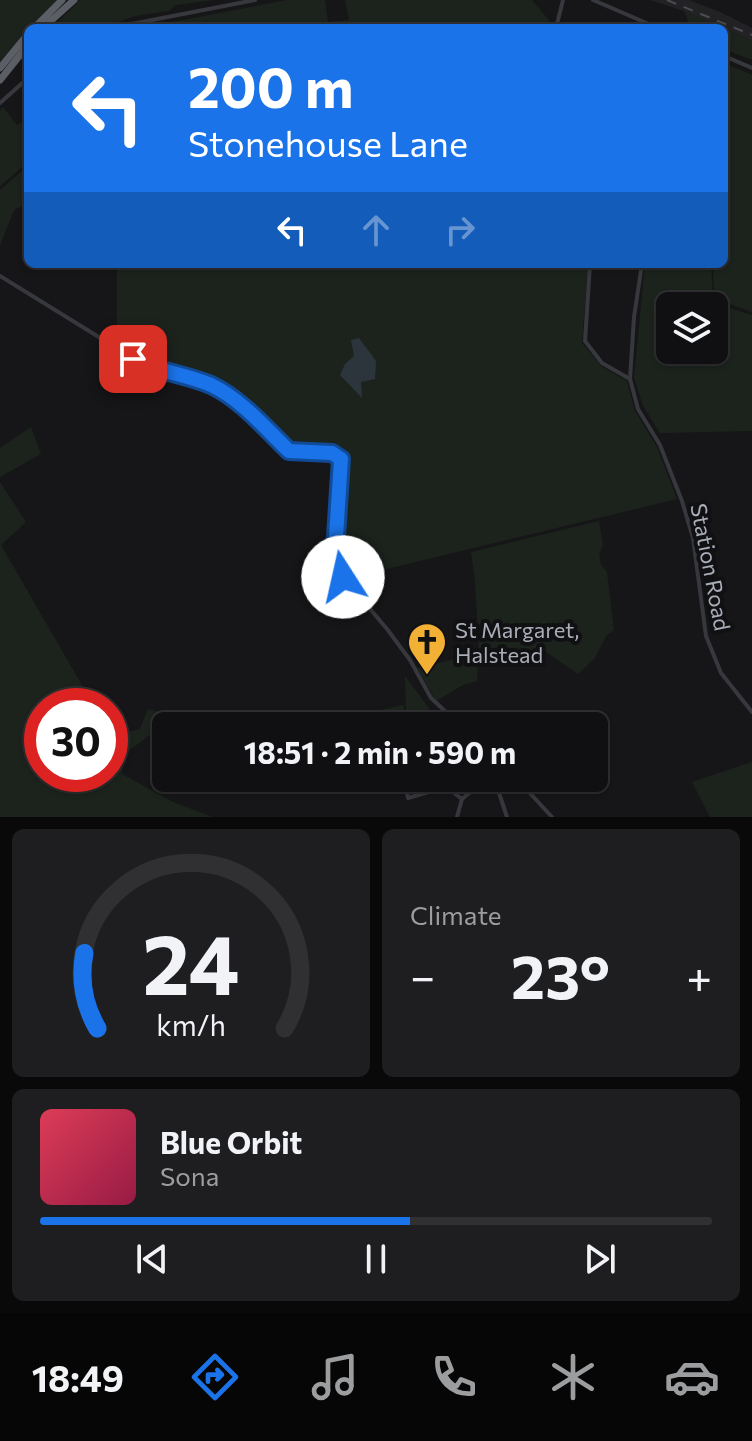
<!DOCTYPE html>
<html lang="en">
<head>
<meta charset="utf-8">
<style>
	body { margin:0; font-family:Commissioner,sans-serif; background:#1e1e20; color:#f1f3f6; height:100vh; display:flex; flex-direction:column; font-size:30px; white-space:nowrap }
	* { box-sizing:border-box; margin:0 }
	p { font-size:26px; color:#9c9d9f }
	.icon { flex:none; width:44px; height:44px; fill:none; stroke:currentColor; stroke-width:2; stroke-linecap:round; stroke-linejoin:round }
	.map { position:relative; height:817px; overflow:hidden }
	.sheet { display:flex; flex-direction:column; gap:12px; padding:12px; background:#09090a; flex:1 }
	.sheet>* { flex:none }
	.top-card { position:absolute; left:24px; top:24px; width:704px; height:244px; border-radius:12px; box-shadow:0 2px 6px #0004,0 0 0 2px #303032; background:#1a73e8; color:#fff; overflow:hidden }
	.buttons { position:absolute; left:656px; top:292px; display:grid; gap:16px }
	.buttons a { display:grid; place-items:center; width:72px; height:72px; border-radius:12px; background:#101012; box-shadow:0 2px 6px #0004,0 0 0 2px #303032; font-size:40px }
	.speed { position:absolute; left:24px; top:688px; display:flex; gap:16px; font-size:40px; font-weight:700; text-align:center }
	.speed>* { display:grid; place-content:center; width:104px; height:104px; border-radius:50%; background:#101012; box-shadow:0 2px 6px #0004,0 0 0 2px #303032; line-height:1 }
	.speed .limit { border:12px solid #d22; background:#fff; color:#111 }
	.pin { position:absolute; display:grid; place-items:center; width:68px; height:68px; color:#fff; margin:-34px; border-radius:16px; box-shadow:0 4px 12px #0006 }
	.me { position:absolute; width:88px; margin:-44px; rotate:350deg; stroke-linejoin:round; filter:drop-shadow(0 0 6px #0008) }
	.turn { display:flex; align-items:center; gap:28px; height:168px; padding:0 32px; font-size:36px }
	.turn .icon { width:104px; height:104px; stroke-width:2.5 }
	.turn b { display:block; font-size:56px; line-height:68px }
	.lanes { display:flex; align-items:center; height:76px; padding:0 32px; background:#0003; justify-content:center; gap:40px; direction:ltr }
	.lanes .off { opacity:.35 }
	.big { font-size:60px; font-weight:700; line-height:1.1 }
	.sheet .card { flex:1; display:flex; flex-direction:column; justify-content:center; gap:12px; min-width:0; padding:0 28px; border-radius:12px; background:#1e1e20 }
	.sheet .dial { align-items:center; gap:0 }
	.dial svg { height:208px; overflow:visible; fill:none; stroke:#303032; stroke-width:7; stroke-linecap:round; text-anchor:middle }
	.dial text { fill:#f1f3f6; stroke:none }
	.song { display:flex; align-items:center; gap:24px }
	.cover { width:96px; height:96px; border-radius:12px; background:linear-gradient(135deg,hsl(350 70% 55%),hsl(340 70% 35%)) }
	.played { height:8px; border-radius:4px; background:linear-gradient(90deg,#1a73e8 55%,#303032 55%) }
	.keys { display:flex; justify-content:space-around; direction:ltr }
	.heat { display:flex; justify-content:space-between; align-items:center; font-size:44px; direction:ltr }
	.sheet .tiles { flex:1; display:grid; gap:12px; grid-template-columns:1fr 1fr }
	.card:last-child { grid-column:span 2 }
	.trip { position:absolute; left:152px; top:712px; width:456px; height:80px; border-radius:12px; background:#101012; box-shadow:0 2px 6px #0004,0 0 0 2px #303032; font-weight:700; line-height:80px; text-align:center }
	.tab-bar { display:flex; height:128px; justify-content:space-around; align-items:center; background:#060607; color:#9c9d9f }
	.tab-bar .icon { width:56px; height:56px }
	.tab-bar .active { color:#1a73e8 }
	.tab-bar b { font-size:36px; color:#f1f3f6 }
	.map>svg:first-child { display:block }
	.built { fill:#222225 }
	.green { fill:#1c231d; fill-rule:evenodd }
	.water { fill:#2c353c }
	.lines { fill:none; stroke-linecap:round; stroke-linejoin:round }
	.minor { stroke:#37383d; stroke-width:4 }
	.tertiary { stroke:#37383d; stroke-width:4 }
	.trunk { stroke:#5b5e65; stroke-width:7 }
	.rail { stroke:#4a4c52; stroke-width:2; stroke-dasharray:10 8; stroke-linecap:butt }
	.route-casing { stroke:#114b97; stroke-width:20 }
	.route { stroke:#1a73e8; stroke-width:14 }
	.labels { text-anchor:middle; dominant-baseline:central; stroke-width:8; stroke-linejoin:round; paint-order:stroke }
	.street-label { font-size:22px; fill:#a8adb8; stroke:#111113 }
	.poi-label { font-size:22px; fill:#a8adb8; stroke:#111113; text-anchor:start }
</style>
</head>
<body>
<div class="map">
<svg width="752" height="817" viewBox="0 0 752 817">
	<rect width="100%" height="100%" fill="#161618"/>
	<path class="built" d="M650 0H689L720 12 752 28V41L684 11Z"/>
	<path class="green" d="M0 0H57L28 28 0 62Z
		M80 0H214L176 5 169 11 135 16 100 28H52Z
		M287 0H325L328 22 349 20 345 0H532L554 26 553 28H141Z
		M684 11 752 41V60L724 49V28H691Z
		M724 63 752 75V312L714 299 713 264H724Z
		M3 107 17 125 28 118V162L0 186V110Z
		M28 166V203L14 210 0 245V190Z
		M117 264H588L582 343 601 366 627 381 635 411 657 447 677 499 349 578 339 551 344 458 333 451 291 448 247 405 218 384 186 370 145 361 117 345Z
		M645 264H711L713 303 752 315V431L660 433 643 406 634 378ZM670 306H714V350H670Z
		M31 427 41 454 0 477V448Z
		M0 482 26 522 1 545 94 706H42V774H110V733L114 740 124 742 128 732 140 729 148 709 175 716 126 753 122 774 173 802 213 817H0Z
		M599 521 603 546 599 554 601 565 607 572 614 630 606 636 595 658 578 674 546 652 502 647 479 649 475 581 471 552Z
		M468 656 478 659 477 681 463 685 436 701 417 668Z
		M405 676 434 715 447 726H382L380 710 403 705 406 715Z
		M752 762V817H710L692 782Z"/>
	<path class="water" d="M359 338 376 361 375 379 361 382 362 398 340 375 345 364 354 356 351 340Z"/>
	<g class="lines">
		<path class="minor" d="M556 28 563 0
			M0 103 28 78
			M590 264 585 341 602 363 630 379
			M0 276 144 365 183 374 215 387 243 407 289 451 332 453 341 459 335 552 343 577 387 629 410 660 431 698 461 726
			M404 778 408 798 446 787 462 799C478 784 490 785 511 789L520 782
			M433 778 434 789
			M516 778 552 817
			M468 780 471 790
			M497 787 507 817
			M457 817 462 799"/>
		<path class="tertiary" d="M593 0 658 28
			M111 28 255 0
			M724 56 752 68
			M642 264 634 317 630 379 638 409 660 445 682 501 693 538 706 636 721 673 752 712"/>
		<path class="trunk" d="M34 28 62 0
			M43 28 74 0
			M0 68 28 34
			M0 80 28 45"/>
		<path class="rail" d="M667 0 752 35"/>
	</g>
	<g class="lines">
		<g class="route-casing">
			<path id="route" d="M133 359C157 372 186 374 211 385 241 399 266 429 289 451L332 453 341 459 335 552 343 577"/>
		</g>
		<use href="#route" class="route"/>
	</g>
	<defs>
		<g id="church-pin" transform="scale(2)"><path d="M0 17L-7.5 6A9.5 9.5 0 1 1 7.5 6Z" fill="#f2b134" stroke="#111113"/><path d="M-1.2-6h2.4v3.5h3.3v2.4h-3.3V6h-2.4V-.1h-3.3v-2.4h3.3Z" fill="#111"/></g>
	</defs>
	<g fill-rule="evenodd">
		<use href="#church-pin" x="427" y="642"/>
	</g>
	<g class="labels">
		<g class="street-label">
			<text transform="translate(711 567) rotate(79)">Station Road</text>
		</g>
		<g class="poi-label">
			<text x="455" y="629">St Margaret,<tspan x="455" dy="25">Halstead</tspan></text>
		</g>
	</g>
</svg>
<div class="buttons">
<a><svg class="icon" aria-label="layers" viewBox="0 0 24 24"><path d="M12 4l9 5-9 5-9-5zM3 14l9 5 9-5"/></svg></a>
</div>
<div class="speed"><div class="limit">30</div></div>
<div class="pin" style="left:133px;top:359px;background:#d93025"><svg class="icon" aria-label="arrive" viewBox="0 0 24 24"><path d="M6 21V4h12l-3 4 3 4H6"/></svg></div>
<svg class="me" style="left:343px;top:577px" viewBox="-20 -20 40 40"><circle r="19" fill="#fff"/><path d="M0-13L10 11 0 6-10 11z" fill="#1a73e8"/></svg>
<div class="trip">18:51 · 2 min · 590 m</div>
<div class="top-card">
<div class="turn"><svg class="icon" aria-label="left" viewBox="0 0 24 24"><path d="M17 20v-9H6M10 6l-5 5 5 5"/></svg><div><b>200 m</b>Stonehouse Lane</div></div>
<div class="lanes"><svg class="icon" aria-label="left" viewBox="0 0 24 24"><path d="M17 20v-9H6M10 6l-5 5 5 5"/></svg><svg class="icon off" aria-label="ahead" viewBox="0 0 24 24"><path d="M12 20V5M6 11l6-6 6 6"/></svg><svg class="icon off" aria-label="right" viewBox="0 0 24 24"><path d="M7 20v-9h11M14 6l5 5-5 5"/></svg></div>
</div>
</div>
<section class="sheet">
<div class="tiles">
<div class="card dial"><svg viewBox="0 0 100 80">
<path d="M14 69A42 42 0 1 1 86 69"/>
<path d="M14 69A42 42 0 0 1 9 40" stroke="#1a73e8"/>
<text x="50" y="56" font-size="32" font-weight="700">24</text>
<text x="50" y="72" font-size="11">km/h</text>
</svg></div>
<div class="card"><p>Climate</p>
<div class="heat"><a>−</a><b class="big">23°</b><a>+</a></div>
</div>
<div class="card">
<div class="song"><i class="cover"></i><div><b>Blue Orbit</b><p>Sona</p></div></div>
<div class="played"></div>
<div class="keys"><svg class="icon" aria-label="previous" viewBox="0 0 24 24"><path d="M18 5L8 12l10 7zM5 5v14"/></svg><svg class="icon" aria-label="pause" viewBox="0 0 24 24"><path d="M8 5v14M16 5v14"/></svg><svg class="icon" aria-label="next" viewBox="0 0 24 24"><path d="M6 5l10 7-10 7zM19 5v14"/></svg></div>
</div>
</div>
</section>
<nav class="tab-bar">
<b>18:49</b>
<svg class="icon active" aria-label="directions" viewBox="0 0 24 24"><path d="M12 3l9 9-9 9-9-9zM9 14v-3h6M13 9l2 2-2 2"/></svg>
<svg class="icon" aria-label="music" viewBox="0 0 24 24"><path d="M9 18V5l10-2v13"/><circle cx="6" cy="18" r="3"/><circle cx="16" cy="16" r="3"/></svg>
<svg class="icon" aria-label="phone" viewBox="0 0 24 24"><path d="M5 4h4l2 5-3 2q2 4 5 5l2-3 5 2v4C11 20 4 13 5 4z"/></svg>
<svg class="icon" aria-label="climate" viewBox="0 0 24 24"><path d="M12 3v18M4 7l16 10M4 17L20 7"/></svg>
<svg class="icon" aria-label="car" viewBox="0 0 24 24"><path d="M5 17H2v-5l4-1 3-4h7l3 4 3 1v5h-3M9 17h6M6 11h13"/><circle cx="7" cy="17" r="2"/><circle cx="17" cy="17" r="2"/></svg>
</nav>
</body>
</html>
